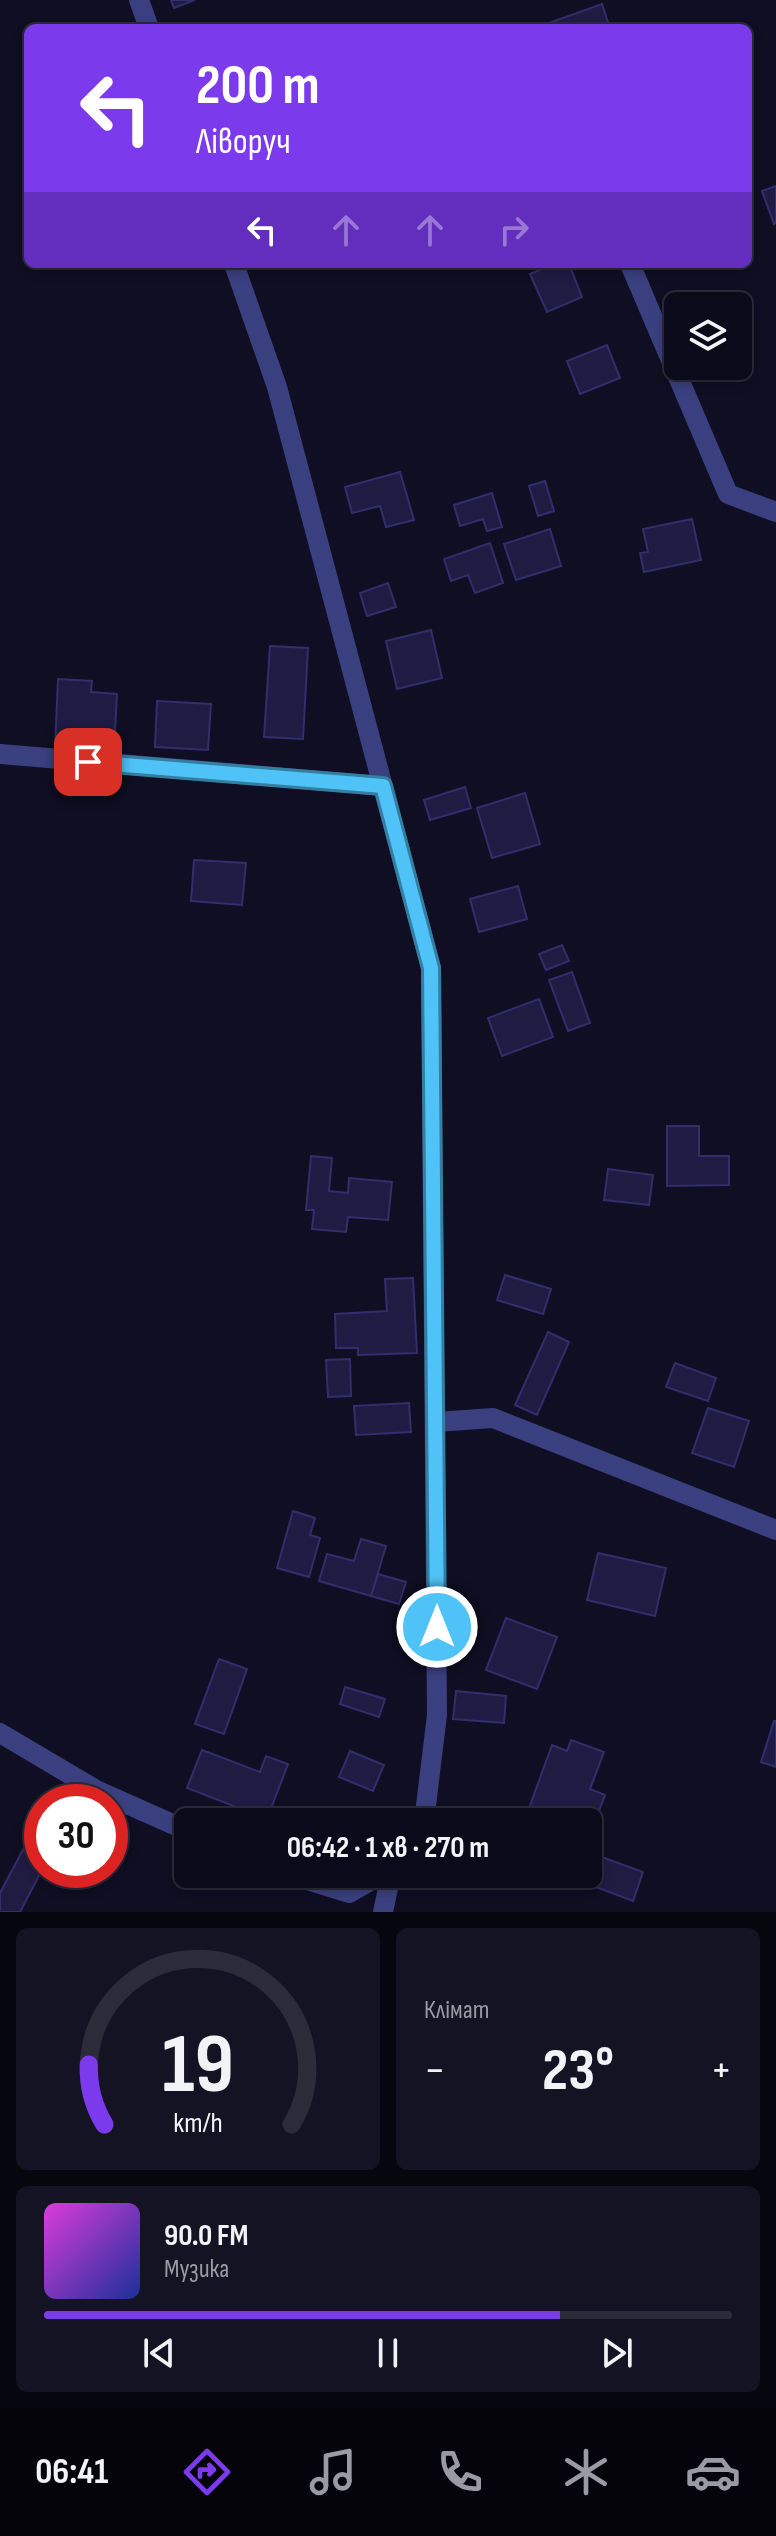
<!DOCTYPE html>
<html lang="uk">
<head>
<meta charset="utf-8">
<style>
	body { margin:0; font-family:"Sofia Sans Condensed",sans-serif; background:#141323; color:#f1f3f6; height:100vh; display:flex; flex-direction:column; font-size:30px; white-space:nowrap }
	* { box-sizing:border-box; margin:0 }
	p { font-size:26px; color:#9a9aa2 }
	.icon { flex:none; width:44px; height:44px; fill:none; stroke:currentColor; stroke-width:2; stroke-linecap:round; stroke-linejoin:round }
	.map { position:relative; height:1912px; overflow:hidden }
	.drawer { display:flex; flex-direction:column; gap:16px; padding:16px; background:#06060e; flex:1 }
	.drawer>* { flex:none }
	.hud { position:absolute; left:24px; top:24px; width:728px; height:244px; border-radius:12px; box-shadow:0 4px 12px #0003,0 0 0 2px #2b2b39; background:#7c3aed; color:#fff; overflow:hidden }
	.controls { position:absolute; left:664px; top:292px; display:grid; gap:16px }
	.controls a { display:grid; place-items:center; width:88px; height:88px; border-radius:12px; background:#0b0a1a; box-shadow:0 4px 12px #0003,0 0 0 2px #2b2b39; font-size:40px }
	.speed { position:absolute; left:24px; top:1784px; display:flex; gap:16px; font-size:40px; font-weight:700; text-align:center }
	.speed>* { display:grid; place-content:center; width:104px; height:104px; border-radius:50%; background:#0b0a1a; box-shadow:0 4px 12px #0003,0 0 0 2px #2b2b39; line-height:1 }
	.speed .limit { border:12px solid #d22; background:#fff; color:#111 }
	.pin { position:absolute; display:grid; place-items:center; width:68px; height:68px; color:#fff; margin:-34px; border-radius:16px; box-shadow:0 4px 12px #0006 }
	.me { position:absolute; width:88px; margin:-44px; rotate:0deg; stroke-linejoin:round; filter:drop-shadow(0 0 6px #0008) }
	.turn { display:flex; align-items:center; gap:28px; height:168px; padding:0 40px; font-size:36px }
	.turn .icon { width:104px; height:104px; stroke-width:2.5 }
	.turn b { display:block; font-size:56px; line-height:68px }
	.lanes { display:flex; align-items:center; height:76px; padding:0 40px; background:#0003; justify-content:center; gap:40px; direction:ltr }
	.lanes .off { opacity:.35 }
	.big { font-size:60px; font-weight:700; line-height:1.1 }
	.drawer .tile { flex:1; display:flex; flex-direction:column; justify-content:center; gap:12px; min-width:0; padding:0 28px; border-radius:12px; background:#141323 }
	.drawer .dial { align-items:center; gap:0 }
	.dial svg { height:208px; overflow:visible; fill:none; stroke:#2b2b39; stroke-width:7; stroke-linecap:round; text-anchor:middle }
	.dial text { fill:#f1f3f6; stroke:none }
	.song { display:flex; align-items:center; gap:24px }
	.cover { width:96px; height:96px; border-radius:12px; background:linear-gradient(135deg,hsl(300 70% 55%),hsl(230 70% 35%)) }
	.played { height:8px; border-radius:4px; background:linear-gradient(90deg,#7c3aed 75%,#2b2b39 75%) }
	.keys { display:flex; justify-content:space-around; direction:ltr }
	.heat { display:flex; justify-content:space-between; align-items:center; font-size:44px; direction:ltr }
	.drawer .tiles { flex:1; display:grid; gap:16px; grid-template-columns:1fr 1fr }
	.tile:last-child { grid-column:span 2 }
	.trip { position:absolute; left:174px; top:1808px; width:428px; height:80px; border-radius:12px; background:#0b0a1a; box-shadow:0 4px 12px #0003,0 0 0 2px #2b2b39; font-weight:700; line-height:80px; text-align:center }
	.dock { display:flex; height:128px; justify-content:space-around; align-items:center; background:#04040a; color:#9a9aa2 }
	.dock .icon { width:56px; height:56px }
	.dock .selected { color:#7c3aed }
	.dock b { font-size:36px; color:#f1f3f6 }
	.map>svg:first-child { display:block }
	.building { fill:#1f1b42; stroke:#332d6d; stroke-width:2 }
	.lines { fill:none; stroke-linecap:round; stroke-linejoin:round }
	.minor { stroke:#3a3f7f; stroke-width:20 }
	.route-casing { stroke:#337fa1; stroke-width:20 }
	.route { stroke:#4fc3f7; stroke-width:14 }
</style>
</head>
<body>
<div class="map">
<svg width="776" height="1912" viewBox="0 0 776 1912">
	<rect width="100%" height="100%" fill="#0f0e22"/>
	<path class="building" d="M171 0H195L174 8Z
		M602 4 610 28H544L543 25Z
		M776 186V223L774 224 762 191Z
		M554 264H569L582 297 547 312 530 274Z
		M607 345 620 378 580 394 567 361Z
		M400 472 414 520 386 527 380 506 352 513 345 487Z
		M545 481 554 511 538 516 529 486Z
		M492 493 502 527 487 531 483 519 460 526 454 505Z
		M692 519 701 560 644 572 640 553 648 552 643 529Z
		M550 529 561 566 516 580 504 544Z
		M490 543 503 583 475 593 468 575 451 581 444 559Z
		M388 583 396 607 367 616 360 593Z
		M431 630 442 678 397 689 386 641Z
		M270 646 308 648 303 739 264 737Z
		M58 679 92 681 91 692 117 694 114 751 55 748Z
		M157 701 211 704 208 750 155 747Z
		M465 787 471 808 430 820 424 800Z
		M525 793 540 844 492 858 477 808Z
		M194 860 246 863 242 905 191 901Z
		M518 886 527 919 479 932 470 899Z
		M562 945 569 961 546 970 539 954Z
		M572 972 590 1023 568 1031 549 980Z
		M539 999 553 1037 502 1056 488 1018Z
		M667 1126H699V1156H729V1185L667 1186Z
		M311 1156 332 1158 329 1191 348 1193 349 1178 392 1182 388 1220 348 1217 346 1232 312 1229 314 1210H306Z
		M608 1169 653 1175 649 1205 604 1200Z
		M505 1275 551 1289 543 1314 497 1300Z
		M413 1278 417 1353 358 1355V1348H336L335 1314 387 1311 385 1279Z
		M548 1332 569 1342 537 1415 515 1405Z
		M350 1359 351 1396 328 1397 326 1360Z
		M675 1363 716 1378 708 1401 666 1387Z
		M409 1403 411 1432 356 1435 354 1406Z
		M708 1408 749 1421 734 1467 692 1453Z
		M293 1511 315 1518 310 1535 320 1538 309 1577 277 1568Z
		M361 1539 386 1546 371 1596 319 1581 327 1554 354 1561Z
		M598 1553 666 1568 655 1616 587 1600Z
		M378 1574 406 1582 399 1604 371 1596Z
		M506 1618 557 1637 537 1689 486 1670Z
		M219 1659 247 1669 224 1734 195 1724Z
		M345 1687 385 1699 379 1717 340 1704Z
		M456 1691 506 1696 504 1723 453 1719Z
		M774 1721H776V1767L761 1762Z
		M571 1740 604 1752 590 1789 605 1795 594 1824 582 1820 581 1822H524L552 1745 567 1751Z
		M202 1750 260 1772 266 1756 288 1764 267 1819 187 1788Z
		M350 1751 384 1765 373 1791 339 1777Z
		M42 1814V1870L20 1912H0V1893Z
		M588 1852 643 1872 633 1901 577 1880 579 1874H588Z"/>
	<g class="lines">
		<path class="minor" d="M139 0 149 28
			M234 264 277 387 431 968 437 1715 424 1822
			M630 264 728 494 776 512
			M0 754 383 786
			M436 1422 493 1418 776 1530
			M0 1733 98 1791 188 1831
			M288 1874 349 1893 382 1874
			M383 1912 391 1874"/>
	</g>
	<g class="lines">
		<g class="route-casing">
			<path id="route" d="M88 762 383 786 431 968 437 1627"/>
		</g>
		<use href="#route" class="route"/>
	</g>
</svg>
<div class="controls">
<a><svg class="icon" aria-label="layers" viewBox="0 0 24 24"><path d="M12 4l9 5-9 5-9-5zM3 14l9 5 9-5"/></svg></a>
</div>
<div class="speed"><div class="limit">30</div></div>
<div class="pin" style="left:88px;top:762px;background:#d93025"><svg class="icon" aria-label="arrive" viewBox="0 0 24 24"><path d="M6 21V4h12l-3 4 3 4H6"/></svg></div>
<svg class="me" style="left:437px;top:1627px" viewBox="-20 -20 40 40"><circle r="17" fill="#4fc3f7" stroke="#fff" stroke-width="3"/><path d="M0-11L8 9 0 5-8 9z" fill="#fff"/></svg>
<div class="trip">06:42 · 1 хв · 270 m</div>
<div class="hud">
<div class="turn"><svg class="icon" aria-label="left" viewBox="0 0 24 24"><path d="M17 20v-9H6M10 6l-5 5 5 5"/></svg><div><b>200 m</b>Ліворуч</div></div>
<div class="lanes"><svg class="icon" aria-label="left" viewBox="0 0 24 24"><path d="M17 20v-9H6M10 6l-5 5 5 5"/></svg><svg class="icon off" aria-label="ahead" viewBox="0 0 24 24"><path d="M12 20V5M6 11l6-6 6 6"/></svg><svg class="icon off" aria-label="ahead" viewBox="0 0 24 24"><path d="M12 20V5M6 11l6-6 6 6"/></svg><svg class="icon off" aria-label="right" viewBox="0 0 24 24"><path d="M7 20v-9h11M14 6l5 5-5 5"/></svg></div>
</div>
</div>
<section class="drawer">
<div class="tiles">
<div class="tile dial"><svg viewBox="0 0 100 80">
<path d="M14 69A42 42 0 1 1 86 69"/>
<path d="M14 69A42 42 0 0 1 8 46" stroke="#7c3aed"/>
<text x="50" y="56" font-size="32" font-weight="700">19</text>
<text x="50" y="72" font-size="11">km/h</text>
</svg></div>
<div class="tile"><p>Клімат</p>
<div class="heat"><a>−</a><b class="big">23°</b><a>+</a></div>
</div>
<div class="tile">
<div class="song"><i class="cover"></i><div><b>90.0 FM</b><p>Музика</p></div></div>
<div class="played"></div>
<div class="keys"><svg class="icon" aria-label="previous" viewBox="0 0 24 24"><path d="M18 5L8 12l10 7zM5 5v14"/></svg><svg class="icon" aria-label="pause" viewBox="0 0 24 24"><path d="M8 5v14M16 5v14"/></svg><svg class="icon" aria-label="next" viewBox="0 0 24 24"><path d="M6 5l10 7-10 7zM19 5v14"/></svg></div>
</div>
</div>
</section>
<nav class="dock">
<b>06:41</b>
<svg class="icon selected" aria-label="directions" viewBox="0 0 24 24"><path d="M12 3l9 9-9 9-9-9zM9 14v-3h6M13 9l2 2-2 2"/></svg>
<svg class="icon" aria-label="music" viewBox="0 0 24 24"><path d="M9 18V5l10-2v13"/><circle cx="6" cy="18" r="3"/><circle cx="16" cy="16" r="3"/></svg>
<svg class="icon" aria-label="phone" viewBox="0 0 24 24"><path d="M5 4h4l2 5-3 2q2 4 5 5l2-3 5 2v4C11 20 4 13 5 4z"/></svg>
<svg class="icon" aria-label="climate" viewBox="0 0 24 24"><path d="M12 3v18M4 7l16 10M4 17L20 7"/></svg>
<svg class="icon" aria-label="car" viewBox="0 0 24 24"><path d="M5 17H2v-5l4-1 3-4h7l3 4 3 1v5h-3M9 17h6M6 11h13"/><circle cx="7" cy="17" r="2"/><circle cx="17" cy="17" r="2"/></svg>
</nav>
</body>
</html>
